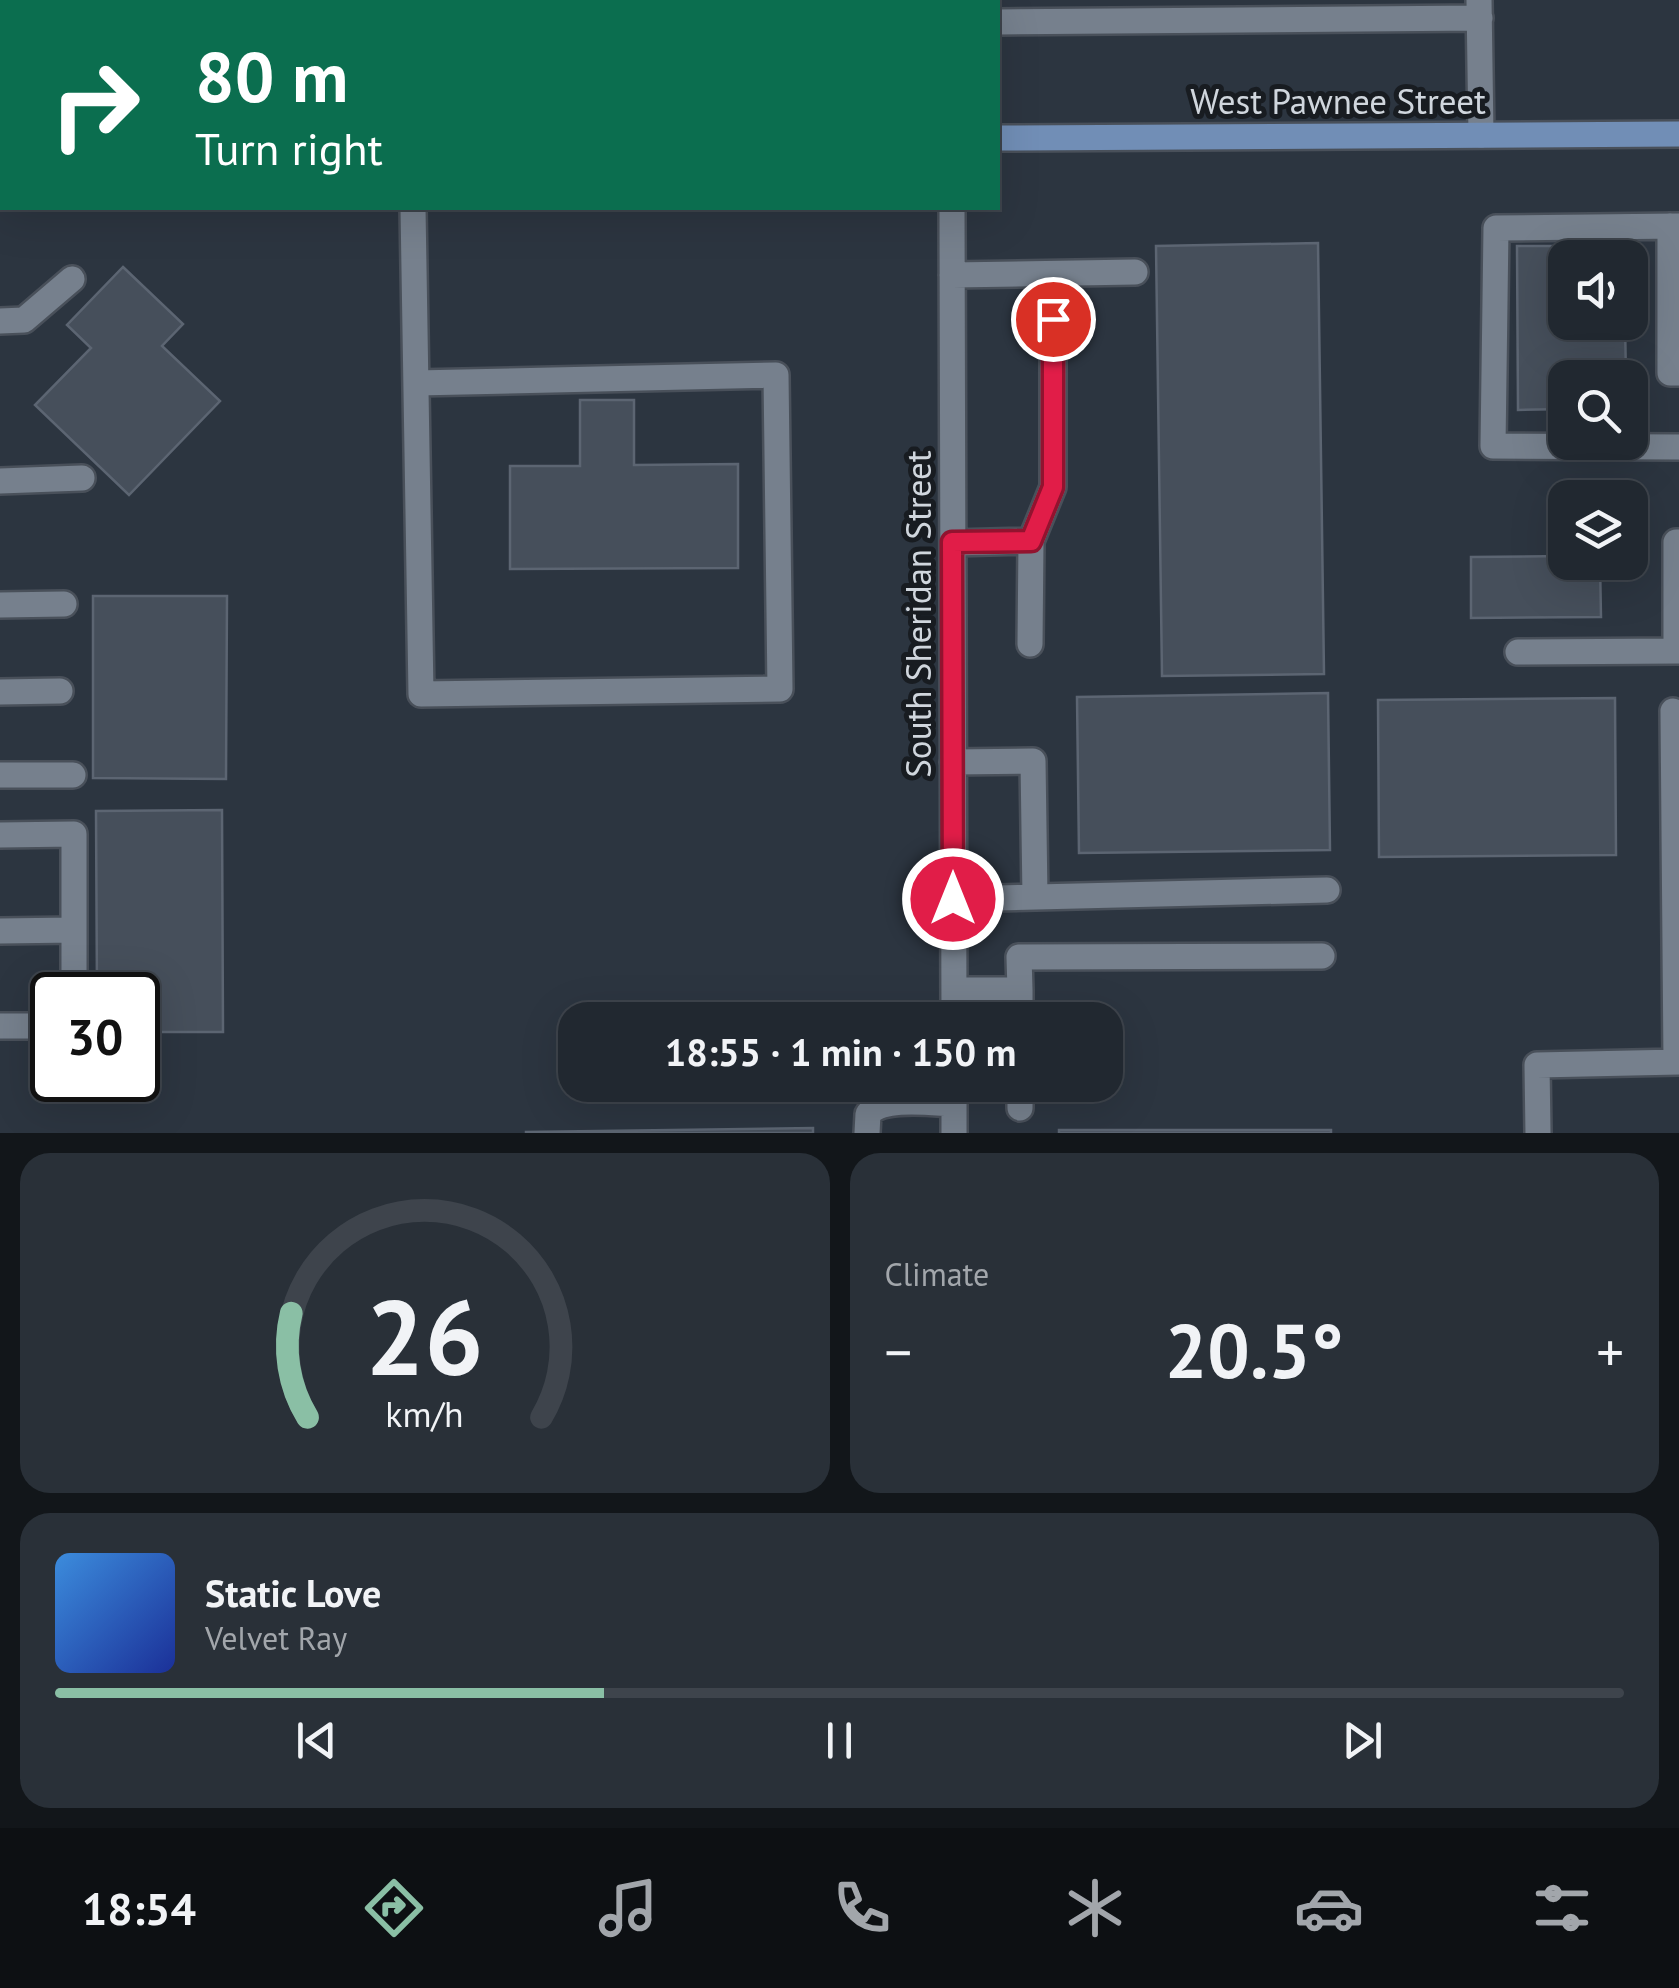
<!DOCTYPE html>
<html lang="en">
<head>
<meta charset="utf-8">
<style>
	body { margin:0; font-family:"PT Sans",sans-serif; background:#293038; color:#f1f3f6; height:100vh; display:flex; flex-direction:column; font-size:38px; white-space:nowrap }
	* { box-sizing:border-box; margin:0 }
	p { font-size:32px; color:#a2a6ab }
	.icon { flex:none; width:55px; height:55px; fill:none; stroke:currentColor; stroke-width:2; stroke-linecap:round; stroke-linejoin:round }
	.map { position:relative; height:1133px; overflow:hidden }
	.side { display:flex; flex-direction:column; gap:20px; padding:20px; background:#12161a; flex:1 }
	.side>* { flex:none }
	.top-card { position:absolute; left:0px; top:0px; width:1000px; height:210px; box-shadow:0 10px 40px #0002,0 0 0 2px #3e444c; background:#0b6e4f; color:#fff; overflow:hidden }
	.fabs { position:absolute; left:1548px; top:240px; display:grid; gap:20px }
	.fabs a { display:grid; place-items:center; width:100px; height:100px; border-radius:20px; background:#212830; box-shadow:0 10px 40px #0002,0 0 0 2px #3e444c; font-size:50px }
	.speed { position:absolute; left:30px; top:972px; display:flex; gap:20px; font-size:50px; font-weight:700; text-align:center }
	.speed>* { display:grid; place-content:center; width:130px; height:130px; border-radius:50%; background:#212830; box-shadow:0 10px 40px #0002,0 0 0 2px #3e444c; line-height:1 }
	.speed .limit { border:5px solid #111; border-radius:15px; background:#fff; color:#111 }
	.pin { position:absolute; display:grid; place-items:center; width:85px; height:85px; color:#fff; margin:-42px; border:5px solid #fff; border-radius:50%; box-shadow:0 2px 10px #0007 }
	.me { position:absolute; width:110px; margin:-55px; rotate:0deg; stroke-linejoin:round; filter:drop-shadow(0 0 8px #0008) }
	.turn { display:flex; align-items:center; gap:35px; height:210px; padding:0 30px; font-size:45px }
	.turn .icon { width:130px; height:130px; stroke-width:2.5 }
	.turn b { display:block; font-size:70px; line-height:85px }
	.big { font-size:75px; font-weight:700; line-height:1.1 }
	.side .widget { flex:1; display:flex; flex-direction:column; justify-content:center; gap:15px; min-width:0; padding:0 35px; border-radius:30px; background:#293038 }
	.side .dial { align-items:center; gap:0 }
	.dial svg { height:260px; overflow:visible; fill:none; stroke:#3e444c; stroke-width:7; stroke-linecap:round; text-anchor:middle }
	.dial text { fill:#f1f3f6; stroke:none }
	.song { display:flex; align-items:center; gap:30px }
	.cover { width:120px; height:120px; border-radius:15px; background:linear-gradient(135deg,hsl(210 70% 55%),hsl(230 70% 35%)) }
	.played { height:10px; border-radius:5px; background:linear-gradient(90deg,#8abfa5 35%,#3e444c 35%) }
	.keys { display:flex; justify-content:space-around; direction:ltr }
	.heat { display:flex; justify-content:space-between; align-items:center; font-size:55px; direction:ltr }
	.side .tiles { flex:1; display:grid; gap:20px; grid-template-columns:1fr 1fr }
	.widget:last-child { grid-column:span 2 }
	.trip { position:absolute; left:558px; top:1002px; width:565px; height:100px; border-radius:30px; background:#212830; box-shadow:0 10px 40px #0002,0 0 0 2px #3e444c; font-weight:700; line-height:100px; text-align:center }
	.tab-bar { display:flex; height:160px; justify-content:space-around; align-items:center; background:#0d1013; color:#a2a6ab }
	.tab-bar .icon { width:70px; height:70px }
	.tab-bar .selected { color:#8abfa5 }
	.tab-bar b { font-size:45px; color:#f1f3f6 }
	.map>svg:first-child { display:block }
	.building { fill:#464f5b; stroke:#5c6572; stroke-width:2.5 }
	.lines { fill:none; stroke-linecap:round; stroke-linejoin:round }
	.minor-casing { stroke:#49505a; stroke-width:30 }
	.major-casing { stroke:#49505a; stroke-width:30 }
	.minor { stroke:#76808d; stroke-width:25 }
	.major { stroke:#718eb6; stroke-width:25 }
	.route-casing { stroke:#92132f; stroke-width:25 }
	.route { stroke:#e11d48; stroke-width:18 }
	.labels { text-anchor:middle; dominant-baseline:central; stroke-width:10; stroke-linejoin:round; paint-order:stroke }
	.street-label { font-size:35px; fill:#d0d6dd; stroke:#181c21 }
</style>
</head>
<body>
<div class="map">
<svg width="1679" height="1133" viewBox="0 0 1679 1133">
	<rect width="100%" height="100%" fill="#2c3540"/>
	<path class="building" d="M1318 243 1324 674 1162 676 1156 246Z
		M1517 246H1625V258H1565V322H1625L1626 378H1565V409L1518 410Z
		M123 267 183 324 162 346 220 401 129 495 35 405 91 348 67 325Z
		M580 400H634V465L738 464V568L510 569V466H580Z
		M1565 556V562H1600L1601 617 1471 618V557Z
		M93 596H227L226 779 93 778Z
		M1328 693 1330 850 1079 853 1077 697Z
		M1615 698 1616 855 1379 857 1378 700Z
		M222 810 223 1032H138V995H97L96 811Z
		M813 1128V1133H526V1132Z
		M1059 1130H1331V1133H1059Z"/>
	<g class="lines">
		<g class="minor-casing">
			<path id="minor" d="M757 0H778
				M1479 0 1481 135
				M897 2V0
				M998 22 1480 18
				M413 208 421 694 780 689 776 375 416 383
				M952 208 954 1020
				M1670 226V373H1679
				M1679 226 1496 228 1493 446 1679 447
				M952 275 1135 272
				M0 321 24 320 72 279
				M0 481 82 478
				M1679 542H1676V651H1679
				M953 543 1031 541 1053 487V275
				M0 605 64 604
				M1030 644 1031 541
				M1518 652 1676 651
				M0 692 60 691
				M1673 711 1676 1062
				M953 762 1033 761 1035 897
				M0 775H73
				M0 835 74 834V995
				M953 899 1327 890
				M0 931 74 930
				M954 990H1020V1020
				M1020 990 1019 957 1322 956
				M0 1026H52
				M954 1085V1133
				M1020 1085V1108
				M867 1133 868 1114C883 1096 931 1103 954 1104
				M1538 1133 1537 1065 1679 1062"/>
		</g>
		<g class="major-casing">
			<path id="major" d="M998 138 1679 134
				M0 143H2"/>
		</g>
		<use href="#minor" class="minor"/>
		<use href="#major" class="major"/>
	</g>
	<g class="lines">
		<g class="route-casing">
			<path id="route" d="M953 899 952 542 1031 541 1053 487V319"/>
		</g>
		<use href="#route" class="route"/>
	</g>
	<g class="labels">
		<g class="street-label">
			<text x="1338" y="101">West Pawnee Street</text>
			<text transform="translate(918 614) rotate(-90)">South Sheridan Street</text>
		</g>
	</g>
</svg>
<div class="fabs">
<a><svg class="icon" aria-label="sound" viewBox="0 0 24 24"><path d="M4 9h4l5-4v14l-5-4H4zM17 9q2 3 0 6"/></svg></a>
<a><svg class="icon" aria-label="search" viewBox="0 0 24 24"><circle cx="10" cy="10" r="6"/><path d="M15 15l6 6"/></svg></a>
<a><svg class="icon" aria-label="layers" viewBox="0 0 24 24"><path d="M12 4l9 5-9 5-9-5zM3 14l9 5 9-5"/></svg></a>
</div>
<div class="speed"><div class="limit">30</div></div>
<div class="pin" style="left:1053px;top:319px;background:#d93025"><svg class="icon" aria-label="arrive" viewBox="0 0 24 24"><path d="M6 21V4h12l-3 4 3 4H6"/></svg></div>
<svg class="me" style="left:953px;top:899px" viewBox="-20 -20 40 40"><circle r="17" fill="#e11d48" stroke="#fff" stroke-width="3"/><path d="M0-11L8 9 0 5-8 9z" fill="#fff"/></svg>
<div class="trip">18:55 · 1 min · 150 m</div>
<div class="top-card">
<div class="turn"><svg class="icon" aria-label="right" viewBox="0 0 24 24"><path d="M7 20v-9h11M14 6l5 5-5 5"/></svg><div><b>80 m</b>Turn right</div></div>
</div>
</div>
<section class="side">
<div class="tiles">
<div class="widget dial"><svg viewBox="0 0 100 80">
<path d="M14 69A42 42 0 1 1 86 69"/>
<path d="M14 69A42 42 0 0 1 9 37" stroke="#8abfa5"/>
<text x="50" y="56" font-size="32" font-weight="700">26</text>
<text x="50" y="72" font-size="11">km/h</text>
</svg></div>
<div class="widget"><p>Climate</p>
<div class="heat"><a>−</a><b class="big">20.5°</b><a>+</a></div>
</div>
<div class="widget">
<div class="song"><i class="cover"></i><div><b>Static Love</b><p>Velvet Ray</p></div></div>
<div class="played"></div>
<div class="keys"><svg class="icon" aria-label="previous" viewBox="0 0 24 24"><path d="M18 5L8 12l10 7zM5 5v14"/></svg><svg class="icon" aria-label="pause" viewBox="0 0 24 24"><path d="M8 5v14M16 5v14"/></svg><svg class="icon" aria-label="next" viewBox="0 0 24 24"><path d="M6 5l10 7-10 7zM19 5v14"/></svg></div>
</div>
</div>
</section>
<nav class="tab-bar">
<b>18:54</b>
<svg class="icon selected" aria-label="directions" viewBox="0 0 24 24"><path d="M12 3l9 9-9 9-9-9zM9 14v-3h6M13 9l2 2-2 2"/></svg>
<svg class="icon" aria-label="music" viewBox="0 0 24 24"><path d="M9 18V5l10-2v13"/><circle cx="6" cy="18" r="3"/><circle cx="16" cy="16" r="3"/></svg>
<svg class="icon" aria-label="phone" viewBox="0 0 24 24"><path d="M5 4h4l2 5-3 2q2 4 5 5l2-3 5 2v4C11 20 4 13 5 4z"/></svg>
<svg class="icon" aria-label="climate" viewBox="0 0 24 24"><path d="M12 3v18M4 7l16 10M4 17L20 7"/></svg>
<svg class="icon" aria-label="car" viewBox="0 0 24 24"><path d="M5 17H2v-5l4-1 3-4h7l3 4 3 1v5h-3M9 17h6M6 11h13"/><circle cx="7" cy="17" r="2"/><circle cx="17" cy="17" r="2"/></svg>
<svg class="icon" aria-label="filters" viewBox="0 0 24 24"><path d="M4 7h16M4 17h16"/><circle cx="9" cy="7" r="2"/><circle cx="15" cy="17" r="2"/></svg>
</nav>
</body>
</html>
